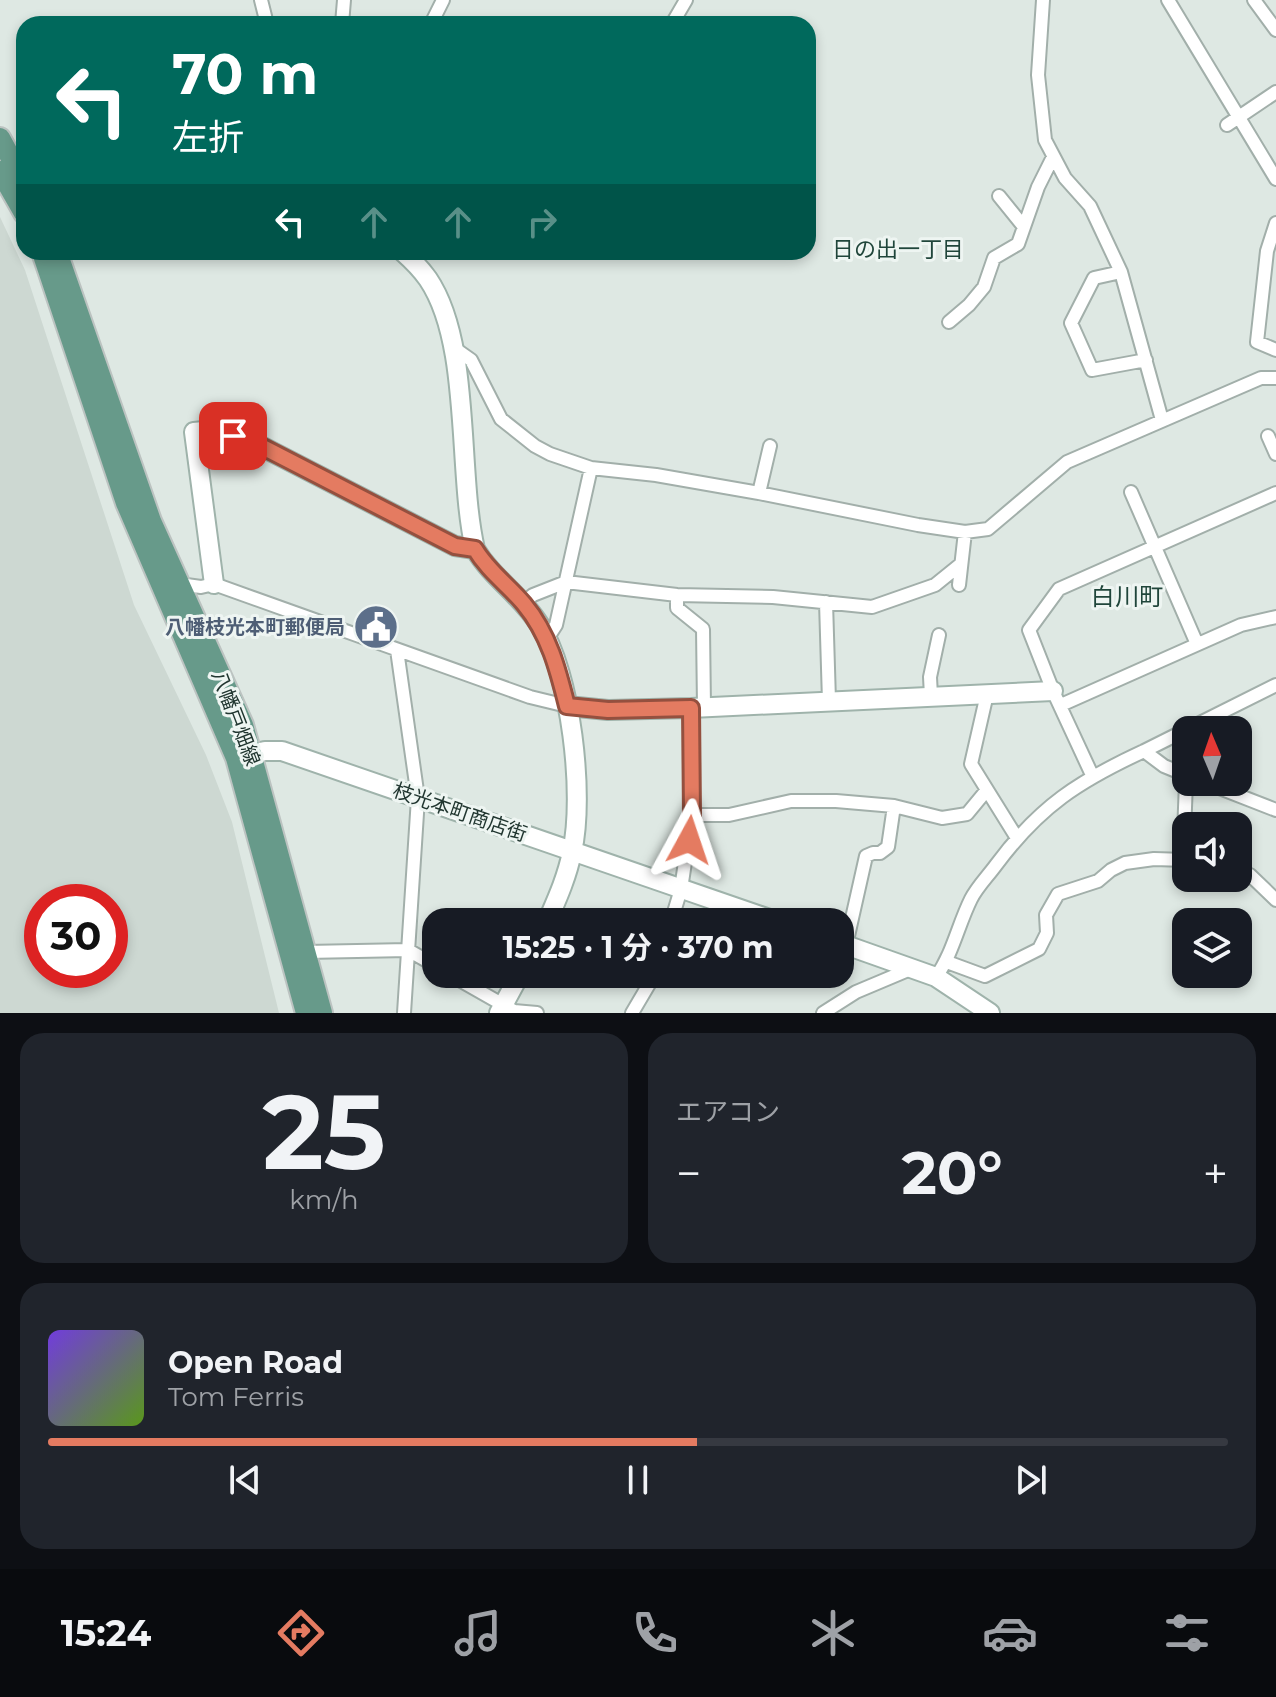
<!DOCTYPE html>
<html lang="ja">
<head>
<meta charset="utf-8">
<style>
	body { margin:0; font-family:Montserrat,"Noto Sans JP",sans-serif; background:#20242c; color:#f1f3f6; height:100vh; display:flex; flex-direction:column; font-size:30px; white-space:nowrap }
	* { box-sizing:border-box; margin:0 }
	p { font-size:26px; color:#9ea1a6 }
	.icon { flex:none; width:44px; height:44px; fill:none; stroke:currentColor; stroke-width:2; stroke-linecap:round; stroke-linejoin:round }
	.map { position:relative; height:1013px; overflow:hidden }
	.panel { display:flex; flex-direction:column; gap:20px; padding:20px; background:#0d0f14; flex:1 }
	.panel>* { flex:none }
	.guide { position:absolute; left:16px; top:16px; width:800px; height:244px; border-radius:24px; box-shadow:0 4px 12px #0003; background:#00695c; color:#fff; overflow:hidden }
	.needle { width:52px; rotate:358deg }
	.fabs { position:absolute; left:1172px; top:716px; display:grid; gap:16px }
	.fabs a { display:grid; place-items:center; width:80px; height:80px; border-radius:16px; background:#171b24; box-shadow:0 4px 12px #0003; font-size:40px }
	.speed { position:absolute; left:24px; top:884px; display:flex; gap:16px; font-size:40px; font-weight:700; text-align:center }
	.speed>* { display:grid; place-content:center; width:104px; height:104px; border-radius:50%; background:#171b24; box-shadow:0 4px 12px #0003; line-height:1 }
	.speed .limit { border:12px solid #d22; background:#fff; color:#111 }
	.pin { position:absolute; display:grid; place-items:center; width:68px; height:68px; color:#fff; margin:-34px; border-radius:16px; box-shadow:0 4px 12px #0006 }
	.me { position:absolute; width:88px; margin:-44px; rotate:5deg; stroke-linejoin:round; filter:drop-shadow(0 0 6px #0008) }
	.turn { display:flex; align-items:center; gap:28px; height:168px; padding:0 24px; font-size:36px }
	.turn .icon { width:104px; height:104px; stroke-width:2.5 }
	.turn b { display:block; font-size:56px; line-height:68px }
	.lanes { display:flex; align-items:center; height:76px; padding:0 24px; background:#0003; justify-content:center; gap:40px; direction:ltr }
	.lanes .off { opacity:.35 }
	.big { font-size:60px; font-weight:700; line-height:1.1 }
	.panel .card { flex:1; display:flex; flex-direction:column; justify-content:center; gap:12px; min-width:0; padding:0 28px; border-radius:24px; background:#20242c }
	.panel .dial { align-items:center; gap:0 }
	.dial b { font-size:104px; line-height:1 }
	.song { display:flex; align-items:center; gap:24px }
	.cover { width:96px; height:96px; border-radius:12px; background:linear-gradient(135deg,hsl(260 70% 55%),hsl(90 70% 35%)) }
	.played { height:8px; border-radius:4px; background:linear-gradient(90deg,#e47b61 55%,#363941 55%) }
	.keys { display:flex; justify-content:space-around; direction:ltr }
	.heat { display:flex; justify-content:space-between; align-items:center; font-size:44px; direction:ltr }
	.panel .tiles { flex:1; display:grid; gap:20px; grid-template-columns:1fr 1fr }
	.card:last-child { grid-column:span 2 }
	.trip { position:absolute; left:422px; top:908px; width:432px; height:80px; border-radius:24px; background:#171b24; box-shadow:0 4px 12px #0003; font-weight:700; line-height:80px; text-align:center }
	.dock { display:flex; height:128px; justify-content:space-around; align-items:center; background:#090b0e; color:#9ea1a6 }
	.dock .icon { width:56px; height:56px }
	.dock .current { color:#e47b61 }
	.dock b { font-size:36px; color:#f1f3f6 }
	.map>svg:first-child { display:block }
	.built { fill:#cdd8d2; fill-rule:evenodd }
	.lines { fill:none; stroke-linecap:round; stroke-linejoin:round }
	.street-casing { stroke:#a2afaa; stroke-width:16 }
	.secondary-casing { stroke:#9fb3ab; stroke-width:22 }
	.primary-casing { stroke:#bcc3c1; stroke-width:24 }
	.street { stroke:#fff; stroke-width:12 }
	.secondary { stroke:#fff; stroke-width:18 }
	.primary { stroke:#679a8a; stroke-width:20 }
	.route-casing { stroke:#94503f; stroke-width:20 }
	.route { stroke:#e47b61; stroke-width:14 }
	.labels { text-anchor:middle; dominant-baseline:central; stroke-width:6; stroke-linejoin:round; paint-order:stroke }
	.service-label { font-size:20px; font-weight:bold; fill:#4e5e75; stroke:#eef5f2; text-anchor:end }
	.street-label { font-size:20px; fill:#213630; stroke:#eef5f2 }
	.neighbourhood-label { font-size:22px; fill:#20463b; stroke:#eef5f2 }
	.quarter-label { font-size:24px; fill:#20463b; stroke:#eef5f2 }
</style>
</head>
<body>
<div class="map">
<svg width="1276" height="1013" viewBox="0 0 1276 1013">
	<rect width="100%" height="100%" fill="#dee8e3"/>
	<path class="built" d="M0 217 25 270 134 605 206 755 232 822 279 1013H0ZM42 902H110V970H42Z"/>
	<g class="lines">
		<g class="street-casing">
			<path id="street" d="M261 0 267 24
				M1043 0 1038 75 1045 140 1065 178 1090 206 1121 272 1162 420
				M1168 0 1276 179
				M1254 0 1276 30
				M342 24 344 0
				M431 24 443 0
				M672 24 686 0
				M1227 125 1276 92
				M999 196 1024 227
				M1276 223 1267 251 1257 342 1276 350
				M1121 272 1094 278 1071 323 1092 370 1146 360
				M949 322 969 305 984 287 994 258 1018 244 1038 187 1053 157
				M454 348 471 360 501 419 535 446 550 454 591 468 656 475 759 493 918 525 965 532 988 529 1067 462 1261 378H1276
				M1268 436 1276 454
				M1131 492 1197 644
				M759 493 770 446
				M179 584 201 587 214 584 530 697 567 706
				M959 585 965 532
				M677 595V608L703 629 704 707
				M826 602 829 701
				M523 603 533 595 566 582 677 595 773 597 872 607 935 585 961 564
				M547 639 556 625 591 468
				M397 650 418 798 404 1013
				M987 694 971 764 1017 838
				M931 696 930 677 939 635
				M1061 705 1241 625 1276 617
				M1186 730 1276 685
				M1144 751 1186 730
				M1092 775 1053 691 1029 630 1059 589 1276 493
				M1204 782 1276 810
				M692 815H729L791 801H836L894 806 942 818 967 814 986 791
				M1183 859 1186 782
				M1238 871 1250 875 1276 900
				M671 922 681 889 692 815 691 708
				M846 945 866 856 873 853H880L888 847 894 806
				M306 952 408 950 436 966
				M947 962 985 976 1039 949 1047 933 1046 915 1058 894 1098 881 1111 870 1125 863 1154 859 1186 860
				M449 974 514 1011 537 1013
				M936 977C953 953 958 925 971 899 977 887 988 876 996 865 1040 806 1079 781 1144 751L1164 766 1186 775
				M632 1013 655 974
				M823 1013 856 992 913 968"/>
		</g>
		<g class="secondary-casing">
			<path id="secondary" d="M403 252C412 260 421 269 428 279 472 344 457 471 475 549 492 578 521 595 539 624 571 673 585 795 572 852 567 877 557 899 547 922
				M214 584 194 432 213 430 253 442 455 546 475 549
				M567 706 608 710 691 708 1053 691
				M239 757 265 751H282L778 922
				M840 943 936 977 990 1013
				M499 1013 520 974"/>
		</g>
		<g class="primary-casing">
			<path id="primary" d="M0 138 24 182
				M0 171 24 213
				M42 252 126 503 236 758 306 1013
				M57 252 151 521 243 725 322 1013"/>
		</g>
		<use href="#street" class="street"/>
		<use href="#secondary" class="secondary"/>
		<use href="#primary" class="primary"/>
	</g>
	<g class="lines">
		<g class="route-casing">
			<path id="route" d="M233 436 253 442 455 546 475 549C488 571 508 585 524 604 549 634 558 670 567 706L608 710 691 708 692 815 689 840"/>
		</g>
		<use href="#route" class="route"/>
	</g>
	<defs>
		<g id="civic-disc" transform="scale(2.3)"><circle r="9.5" fill="#5c6f8a" stroke="#eef5f2"/><path d="M-.6-6.5H3V-4.5H.6V-3L4-1V1h2V6H-6V1h2V-1L-.6-3ZM-1.2 2.5V6h2.4V2.5Z" fill="#fff"/></g>
	</defs>
	<g fill-rule="evenodd">
		<use href="#civic-disc" x="376" y="627"/>
	</g>
	<g class="labels">
		<g class="service-label">
			<text x="345" y="627">八幡枝光本町郵便局</text>
		</g>
		<g class="street-label">
			<text transform="translate(236 718) rotate(69)">八幡戸畑線</text>
			<text transform="translate(460 812) rotate(19)">枝光本町商店街</text>
		</g>
		<g class="neighbourhood-label">
			<text x="898" y="249">日の出一丁目</text>
		</g>
		<g class="quarter-label">
			<text x="1127" y="596">白川町</text>
		</g>
	</g>
</svg>
<div class="fabs">
<a><svg class="needle" viewBox="-14 -14 28 28"><path d="M0-13l5 13h-10z" fill="#e53935"/><path d="M0 13l5-13h-10z" fill="#9ea1a6"/></svg></a>
<a><svg class="icon" aria-label="sound" viewBox="0 0 24 24"><path d="M4 9h4l5-4v14l-5-4H4zM17 9q2 3 0 6"/></svg></a>
<a><svg class="icon" aria-label="layers" viewBox="0 0 24 24"><path d="M12 4l9 5-9 5-9-5zM3 14l9 5 9-5"/></svg></a>
</div>
<div class="speed"><div class="limit">30</div></div>
<div class="pin" style="left:233px;top:436px;background:#d93025"><svg class="icon" aria-label="arrive" viewBox="0 0 24 24"><path d="M6 21V4h12l-3 4 3 4H6"/></svg></div>
<svg class="me" style="left:689px;top:840px" viewBox="-20 -20 40 40"><path d="M0-17L14 15 0 8-14 15z" fill="#e47b61" stroke="#fff" stroke-width="4"/></svg>
<div class="trip">15:25 · 1 分 · 370 m</div>
<div class="guide">
<div class="turn"><svg class="icon" aria-label="left" viewBox="0 0 24 24"><path d="M17 20v-9H6M10 6l-5 5 5 5"/></svg><div><b>70 m</b>左折</div></div>
<div class="lanes"><svg class="icon" aria-label="left" viewBox="0 0 24 24"><path d="M17 20v-9H6M10 6l-5 5 5 5"/></svg><svg class="icon off" aria-label="ahead" viewBox="0 0 24 24"><path d="M12 20V5M6 11l6-6 6 6"/></svg><svg class="icon off" aria-label="ahead" viewBox="0 0 24 24"><path d="M12 20V5M6 11l6-6 6 6"/></svg><svg class="icon off" aria-label="right" viewBox="0 0 24 24"><path d="M7 20v-9h11M14 6l5 5-5 5"/></svg></div>
</div>
</div>
<section class="panel">
<div class="tiles">
<div class="card dial"><b>25</b><p>km/h</p></div>
<div class="card"><p>エアコン</p>
<div class="heat"><a>−</a><b class="big">20°</b><a>+</a></div>
</div>
<div class="card">
<div class="song"><i class="cover"></i><div><b>Open Road</b><p>Tom Ferris</p></div></div>
<div class="played"></div>
<div class="keys"><svg class="icon" aria-label="previous" viewBox="0 0 24 24"><path d="M18 5L8 12l10 7zM5 5v14"/></svg><svg class="icon" aria-label="pause" viewBox="0 0 24 24"><path d="M8 5v14M16 5v14"/></svg><svg class="icon" aria-label="next" viewBox="0 0 24 24"><path d="M6 5l10 7-10 7zM19 5v14"/></svg></div>
</div>
</div>
</section>
<nav class="dock">
<b>15:24</b>
<svg class="icon current" aria-label="directions" viewBox="0 0 24 24"><path d="M12 3l9 9-9 9-9-9zM9 14v-3h6M13 9l2 2-2 2"/></svg>
<svg class="icon" aria-label="music" viewBox="0 0 24 24"><path d="M9 18V5l10-2v13"/><circle cx="6" cy="18" r="3"/><circle cx="16" cy="16" r="3"/></svg>
<svg class="icon" aria-label="phone" viewBox="0 0 24 24"><path d="M5 4h4l2 5-3 2q2 4 5 5l2-3 5 2v4C11 20 4 13 5 4z"/></svg>
<svg class="icon" aria-label="climate" viewBox="0 0 24 24"><path d="M12 3v18M4 7l16 10M4 17L20 7"/></svg>
<svg class="icon" aria-label="car" viewBox="0 0 24 24"><path d="M5 17H2v-5l4-1 3-4h7l3 4 3 1v5h-3M9 17h6M6 11h13"/><circle cx="7" cy="17" r="2"/><circle cx="17" cy="17" r="2"/></svg>
<svg class="icon" aria-label="filters" viewBox="0 0 24 24"><path d="M4 7h16M4 17h16"/><circle cx="9" cy="7" r="2"/><circle cx="15" cy="17" r="2"/></svg>
</nav>
</body>
</html>
